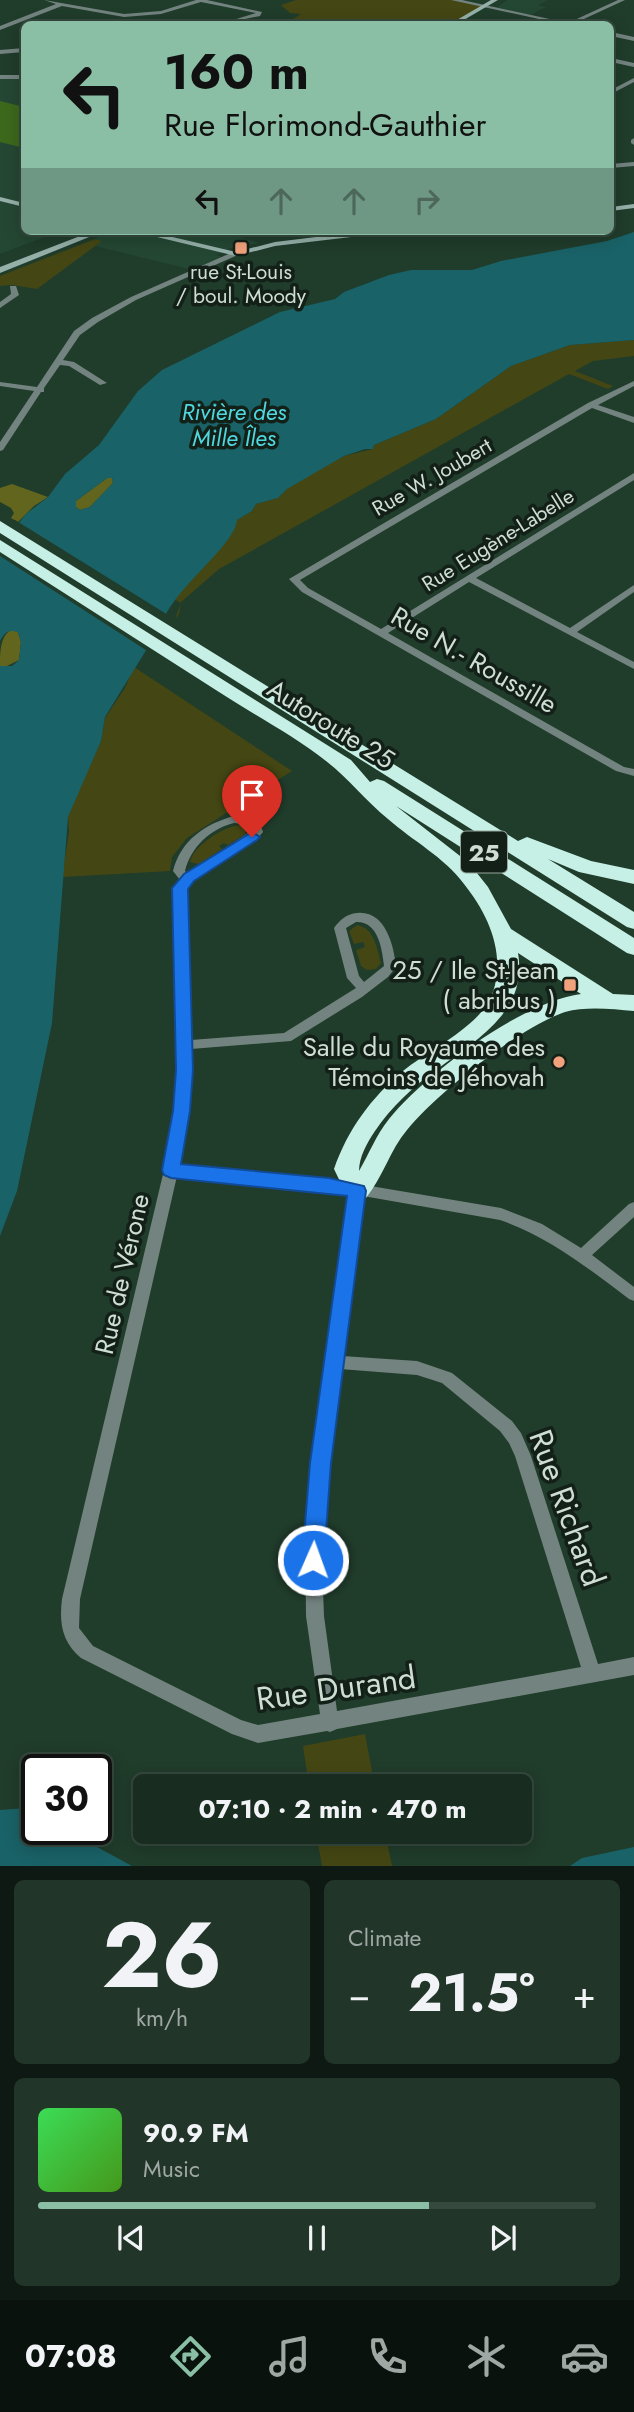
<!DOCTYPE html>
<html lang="en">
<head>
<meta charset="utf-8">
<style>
	body { margin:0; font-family:Jost,sans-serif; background:#213529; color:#f1f3f6; height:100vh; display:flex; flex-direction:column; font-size:26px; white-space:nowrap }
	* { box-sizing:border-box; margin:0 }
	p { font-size:23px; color:#9fa8a5 }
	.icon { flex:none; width:38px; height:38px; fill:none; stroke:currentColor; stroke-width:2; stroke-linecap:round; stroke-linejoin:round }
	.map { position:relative; height:1866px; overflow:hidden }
	.panel { display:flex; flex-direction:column; gap:14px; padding:14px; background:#0d1912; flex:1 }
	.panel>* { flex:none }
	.hud { position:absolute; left:21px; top:21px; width:593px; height:214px; border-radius:10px; box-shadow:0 4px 18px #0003,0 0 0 2px #36493e; background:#8abfa5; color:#111; overflow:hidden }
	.speed { position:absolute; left:21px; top:1754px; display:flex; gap:14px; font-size:35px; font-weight:700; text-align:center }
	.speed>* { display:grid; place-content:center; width:91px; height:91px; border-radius:50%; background:#182d20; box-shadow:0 4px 18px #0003,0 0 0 2px #36493e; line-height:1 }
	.speed .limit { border:4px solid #111; border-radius:10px; background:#fff; color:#111 }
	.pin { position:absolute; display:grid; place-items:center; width:60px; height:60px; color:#fff; margin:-72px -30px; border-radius:50% 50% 50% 0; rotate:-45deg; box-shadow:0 0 7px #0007 }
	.pin .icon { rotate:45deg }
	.me { position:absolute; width:77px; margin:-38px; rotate:2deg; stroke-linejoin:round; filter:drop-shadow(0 0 5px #0008) }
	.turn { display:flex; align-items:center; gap:24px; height:147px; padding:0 28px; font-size:32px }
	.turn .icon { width:91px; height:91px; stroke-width:2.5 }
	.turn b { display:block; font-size:49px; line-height:60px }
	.lanes { display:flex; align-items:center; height:66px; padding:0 28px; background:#0003; justify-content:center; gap:35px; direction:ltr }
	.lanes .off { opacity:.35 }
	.big { font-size:52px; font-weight:700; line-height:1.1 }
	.panel .card { flex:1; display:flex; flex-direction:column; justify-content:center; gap:10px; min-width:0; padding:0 24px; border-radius:10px; background:#213529 }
	.panel .dial { align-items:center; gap:0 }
	.dial b { font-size:91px; line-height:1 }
	.song { display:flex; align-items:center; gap:21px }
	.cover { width:84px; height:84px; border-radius:10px; background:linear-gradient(135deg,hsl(130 70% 55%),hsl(100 70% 35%)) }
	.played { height:7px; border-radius:4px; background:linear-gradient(90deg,#8abfa5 70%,#36493e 70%) }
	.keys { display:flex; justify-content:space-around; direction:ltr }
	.heat { display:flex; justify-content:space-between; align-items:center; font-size:38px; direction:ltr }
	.panel .tiles { flex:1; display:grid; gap:14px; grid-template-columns:1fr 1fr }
	.card:last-child { grid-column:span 2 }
	.trip { position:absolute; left:133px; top:1774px; width:399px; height:70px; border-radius:10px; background:#182d20; box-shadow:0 4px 18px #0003,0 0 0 2px #36493e; font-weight:700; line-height:70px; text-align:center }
	.tab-bar { display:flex; height:112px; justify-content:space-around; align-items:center; background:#0a120d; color:#9fa8a5 }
	.tab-bar .icon { width:49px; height:49px }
	.tab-bar .active { color:#8abfa5 }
	.tab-bar b { font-size:32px; color:#f1f3f6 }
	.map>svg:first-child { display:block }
	.built { fill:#244733 }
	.green { fill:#444713 }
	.forest { fill:#61651e }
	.water { fill:#196267; fill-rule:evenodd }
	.pier { fill:#203c2b }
	.building { fill:#3c681c }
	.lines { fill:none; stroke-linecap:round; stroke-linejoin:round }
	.street { fill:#73837f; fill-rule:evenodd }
	.secondary { fill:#95afa9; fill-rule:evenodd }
	.highway { fill:#c6f0e6; fill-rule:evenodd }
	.route { fill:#1a73e8; stroke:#114b97; stroke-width:2 }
	.poi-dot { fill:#f1a17c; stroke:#132018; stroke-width:2.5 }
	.labels { text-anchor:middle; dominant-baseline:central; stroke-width:7; stroke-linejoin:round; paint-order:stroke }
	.far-poi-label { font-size:21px; fill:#ceded4; stroke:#132018 }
	.far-street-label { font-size:21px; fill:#ceded4; stroke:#132018 }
	.far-water-label { font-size:23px; font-style:italic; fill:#50d8e1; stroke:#132018 }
	.shield { fill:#132018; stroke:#96a59c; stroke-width:2 }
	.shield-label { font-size:24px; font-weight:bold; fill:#ceded4 }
	.street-label { font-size:26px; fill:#ceded4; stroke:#132018 }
	.poi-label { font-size:26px; fill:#ceded4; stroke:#132018; text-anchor:end }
	.near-street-label { font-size:32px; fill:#ceded4; stroke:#132018 }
</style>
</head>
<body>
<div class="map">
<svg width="634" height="1866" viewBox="0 0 634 1866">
	<rect width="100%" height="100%" fill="#203c2b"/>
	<path class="built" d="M507 0H548L538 5 546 7 530 15 496 8Z
		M20 77 24 78V231H61L0 254V79Z
		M111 231H218L259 243 231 248 216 255 222 257 218 260 193 270 95 246 101 241 95 239Z"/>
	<path class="green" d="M296 0H454L484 6C475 12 462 23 451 24 426 28 403 13 381 24H285L301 14 290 13 281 5Z
		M95 239 102 241 37 289 12 285 0 286V276Z
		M634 340V356L593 361 575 371 613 386 608 389 569 374 219 569 181 602 179 614 175 619 181 603 174 599 179 593 223 545 237 520 252 511 256 504 278 498 289 487 344 456 373 449 374 445 436 419 511 366 570 345Z
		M134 667 292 771 187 838 172 857 170 871 62 877 69 832 68 817 75 797 101 741 105 718 125 688Z
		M240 825 247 829 245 834 228 845 224 843 219 846 222 849 199 864 190 862C193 846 224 826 240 825Z
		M357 925C374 928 377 948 381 963L376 969 367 970 361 966 356 950 365 947 363 942 354 944 349 931Z
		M365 1734 375 1787H309L303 1746Z
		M316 1832H385L392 1866H322Z"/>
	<path class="forest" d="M107 478H112L113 483 90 507 80 510 76 507V501Z
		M12 484 48 497 34 506 18 522 11 518 14 513 11 508 0 502V488Z
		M11 630 18 632 21 642 19 660 3 668 0 666C0 653 0 636 11 630Z"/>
	<path class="water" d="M634 232V340L570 345 511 366 436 419 374 445 373 449H365L344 456 287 489 278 498 256 504 252 511 237 520C235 546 172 589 161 626L105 717 101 741 68 817 52 1023 17 1191 0 1236V666H12L19 660 21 642 18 632C8 629 5 632 0 641V547L26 514 48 497 65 474 99 445 138 391 162 370 280 312 335 299 344 292 389 275 411 270H472L501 261 607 241ZM107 478H112L113 483 90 507 80 510 76 507V501Z
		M27 1808 37 1814V1829H64L132 1866H0V1810Z
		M634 1847V1866H570L582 1858Z"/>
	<path class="pier" d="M15 520 168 615 164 628 149 652 0 556V541Z"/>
	<path class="building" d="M0 101 24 107V148L0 142Z"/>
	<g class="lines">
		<path class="street" d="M44 0 124 14 161 11 196 0H207L262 12 260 16 220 24 256 13 201 2 161 14 124 17 62 6 0 30V26L56 4Z
			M451 0H462L568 23 618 0H625L573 24H562Z
			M611 32 634 37V41L611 36Z
			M24 48V52L0 54V50Z
			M611 58 634 63V67L611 62Z
			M0 75H24V79H0Z
			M634 78V82L611 94V90Z
			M634 138V145L631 143V140Z
			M634 162V166L611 168V164Z
			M233 252 240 254 136 300 98 322 80 335 63 360 74 362 107 383 100 385 69 366 60 365 44 388V392H41L3 450 0 451V442L34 391 0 386V382L37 387 74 331 92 318 131 297Z
			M10 286H16L19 295 0 308V302L11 294Z
			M634 381V386L598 405 634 417V423L592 408 300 580 308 588 381 629 634 473V480L476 578 570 628 634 585V592L577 632 634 662V669L469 582 388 633 624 767 634 769V776L616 771 302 592 289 579 588 403Z
			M234 816C246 817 260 819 263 832L256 840 193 880 186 889 191 1040 284 1033 356 988 347 978 334 928C340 920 346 914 357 913 385 910 394 945 396 967L388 977 362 997 291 1041 191 1049C192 1089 185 1127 179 1165L329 1179 501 1208 542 1224 581 1248 629 1204 634 1202V1217L592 1255 634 1287V1301L629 1299C588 1268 549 1237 500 1220L363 1196 342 1356 417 1361 452 1373 512 1421 521 1433 531 1456 598 1664 634 1657V1675L337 1729 330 1732 327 1731 258 1743 232 1734 81 1658C62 1642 59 1623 62 1599L164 1170 174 1111 178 1070 174 888 180 880 173 871C181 840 205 824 234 816ZM234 823 243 824 251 831 187 873 185 871C191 847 210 829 234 823ZM356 922C378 921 382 948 384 966L364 982 359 976 346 928ZM177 1176 349 1194 325 1362 305 1536 306 1616 320 1714 258 1725 241 1720 93 1646 79 1628 80 1599ZM340 1369 417 1375 442 1383 500 1431 509 1443 515 1456 581 1667 337 1711 324 1616 321 1536Z"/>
		<path class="secondary" d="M491 0H498L457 24H450Z
			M0 197 24 203V207L0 201Z
			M634 204V208L611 211V207Z
			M93 231H104L0 273V267Z
			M132 231H147L236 252 275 242 365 231H389L385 233 275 246 236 256Z"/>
		<path class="highway" d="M0 521 518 841 527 837 591 861 634 870V884L579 872 548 859 634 912V929L627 927 0 533Z
			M0 540 351 760 370 782 377 779 384 781 634 938V955L627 953 396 806 469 863 488 887 511 929 613 994 634 995V1011C612 1009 586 1006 565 1012 520 1027 437 1093 407 1130 390 1150 383 1177 366 1198L357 1201 348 1198 334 1169C348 1129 371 1098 403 1071 430 1049 483 1025 493 992 506 953 488 914 464 884 444 857 413 841 388 819 366 801 348 778 326 761 293 735 254 715 219 692 146 645 73 599 0 552ZM518 953 581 994C523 1001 425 1074 389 1119 376 1135 369 1154 359 1171 359 1157 367 1143 375 1131 391 1107 413 1087 436 1070 476 1040 528 1012 518 953Z"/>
	</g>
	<path class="route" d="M252 832 260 837 257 840 194 881 188 889 193 1070 190 1111 181 1164 329 1178 364 1186 366 1191 331 1463 324 1560 320 1568 313 1571 305 1568 302 1560 310 1463 347 1196 171 1178 164 1175 162 1170 173 1111 176 1070 172 888 184 874Z"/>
	<g class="poi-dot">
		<rect x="234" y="241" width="14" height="14" rx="3.5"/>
		<rect x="563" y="978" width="14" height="14" rx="3.5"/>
		<circle cx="559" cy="1062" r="7"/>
	</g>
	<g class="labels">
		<g class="far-poi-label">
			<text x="241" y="272">rue St-Louis<tspan x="241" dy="24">/ boul. Moody</tspan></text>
		</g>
		<g class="far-street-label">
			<text transform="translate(432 477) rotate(-30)">Rue W. Joubert</text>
			<text transform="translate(498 540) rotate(-32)">Rue Eugène-Labelle</text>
		</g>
		<g class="far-water-label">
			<text x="234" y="412">Rivière des<tspan x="234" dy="26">Mille Îles</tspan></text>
		</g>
		<rect class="shield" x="461" y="831.5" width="46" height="41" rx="5"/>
		<g class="shield-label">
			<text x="484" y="852">25</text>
		</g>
		<g class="street-label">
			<text transform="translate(474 660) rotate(30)">Rue N.- Roussille</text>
			<text transform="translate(331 724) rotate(32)">Autoroute 25</text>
			<text transform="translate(122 1274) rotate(-77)">Rue de Vérone</text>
		</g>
		<g class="poi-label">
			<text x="556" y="970">25 / Ile St-Jean<tspan x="556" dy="30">( abribus )</tspan></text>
			<text x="545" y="1047">Salle du Royaume des<tspan x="545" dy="30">Témoins de Jéhovah</tspan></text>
		</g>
		<g class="near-street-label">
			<text transform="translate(567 1508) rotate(70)">Rue Richard</text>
			<text transform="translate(336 1688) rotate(-8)">Rue Durand</text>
		</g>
	</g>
</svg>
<div class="speed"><div class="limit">30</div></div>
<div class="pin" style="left:252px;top:837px;background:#d93025"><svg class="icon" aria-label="arrive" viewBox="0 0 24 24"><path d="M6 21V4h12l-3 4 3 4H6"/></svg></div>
<svg class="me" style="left:313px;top:1560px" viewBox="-20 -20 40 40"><circle r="17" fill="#1a73e8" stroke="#fff" stroke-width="3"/><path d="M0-11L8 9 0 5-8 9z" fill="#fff"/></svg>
<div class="trip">07:10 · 2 min · 470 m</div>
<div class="hud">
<div class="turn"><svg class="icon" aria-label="left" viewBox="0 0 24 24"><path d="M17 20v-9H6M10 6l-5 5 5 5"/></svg><div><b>160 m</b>Rue Florimond-Gauthier</div></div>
<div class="lanes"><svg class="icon" aria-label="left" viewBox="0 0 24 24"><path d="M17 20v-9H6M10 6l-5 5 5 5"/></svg><svg class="icon off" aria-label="ahead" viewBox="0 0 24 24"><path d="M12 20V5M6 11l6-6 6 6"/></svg><svg class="icon off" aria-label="ahead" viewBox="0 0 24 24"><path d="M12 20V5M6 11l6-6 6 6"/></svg><svg class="icon off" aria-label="right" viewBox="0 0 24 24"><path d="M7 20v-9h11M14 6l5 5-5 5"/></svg></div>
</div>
</div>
<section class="panel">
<div class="tiles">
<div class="card dial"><b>26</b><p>km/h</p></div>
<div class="card"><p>Climate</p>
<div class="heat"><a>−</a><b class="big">21.5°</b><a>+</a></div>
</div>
<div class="card">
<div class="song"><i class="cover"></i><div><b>90.9 FM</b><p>Music</p></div></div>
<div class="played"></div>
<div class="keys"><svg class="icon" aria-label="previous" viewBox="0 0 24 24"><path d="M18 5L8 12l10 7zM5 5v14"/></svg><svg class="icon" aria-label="pause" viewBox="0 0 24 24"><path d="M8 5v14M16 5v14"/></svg><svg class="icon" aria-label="next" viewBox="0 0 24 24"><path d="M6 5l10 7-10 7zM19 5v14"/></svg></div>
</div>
</div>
</section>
<nav class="tab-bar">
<b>07:08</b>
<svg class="icon active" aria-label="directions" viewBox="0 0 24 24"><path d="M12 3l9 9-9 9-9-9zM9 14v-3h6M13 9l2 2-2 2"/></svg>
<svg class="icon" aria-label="music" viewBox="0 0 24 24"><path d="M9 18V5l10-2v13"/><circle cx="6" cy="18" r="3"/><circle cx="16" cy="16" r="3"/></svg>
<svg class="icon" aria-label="phone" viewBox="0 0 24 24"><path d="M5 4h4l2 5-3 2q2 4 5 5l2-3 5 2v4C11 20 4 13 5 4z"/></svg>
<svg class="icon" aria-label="climate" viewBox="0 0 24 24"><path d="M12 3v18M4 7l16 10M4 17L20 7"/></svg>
<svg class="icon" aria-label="car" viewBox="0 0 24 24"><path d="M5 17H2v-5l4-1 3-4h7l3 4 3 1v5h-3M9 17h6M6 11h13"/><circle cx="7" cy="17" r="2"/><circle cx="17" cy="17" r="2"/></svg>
</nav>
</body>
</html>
